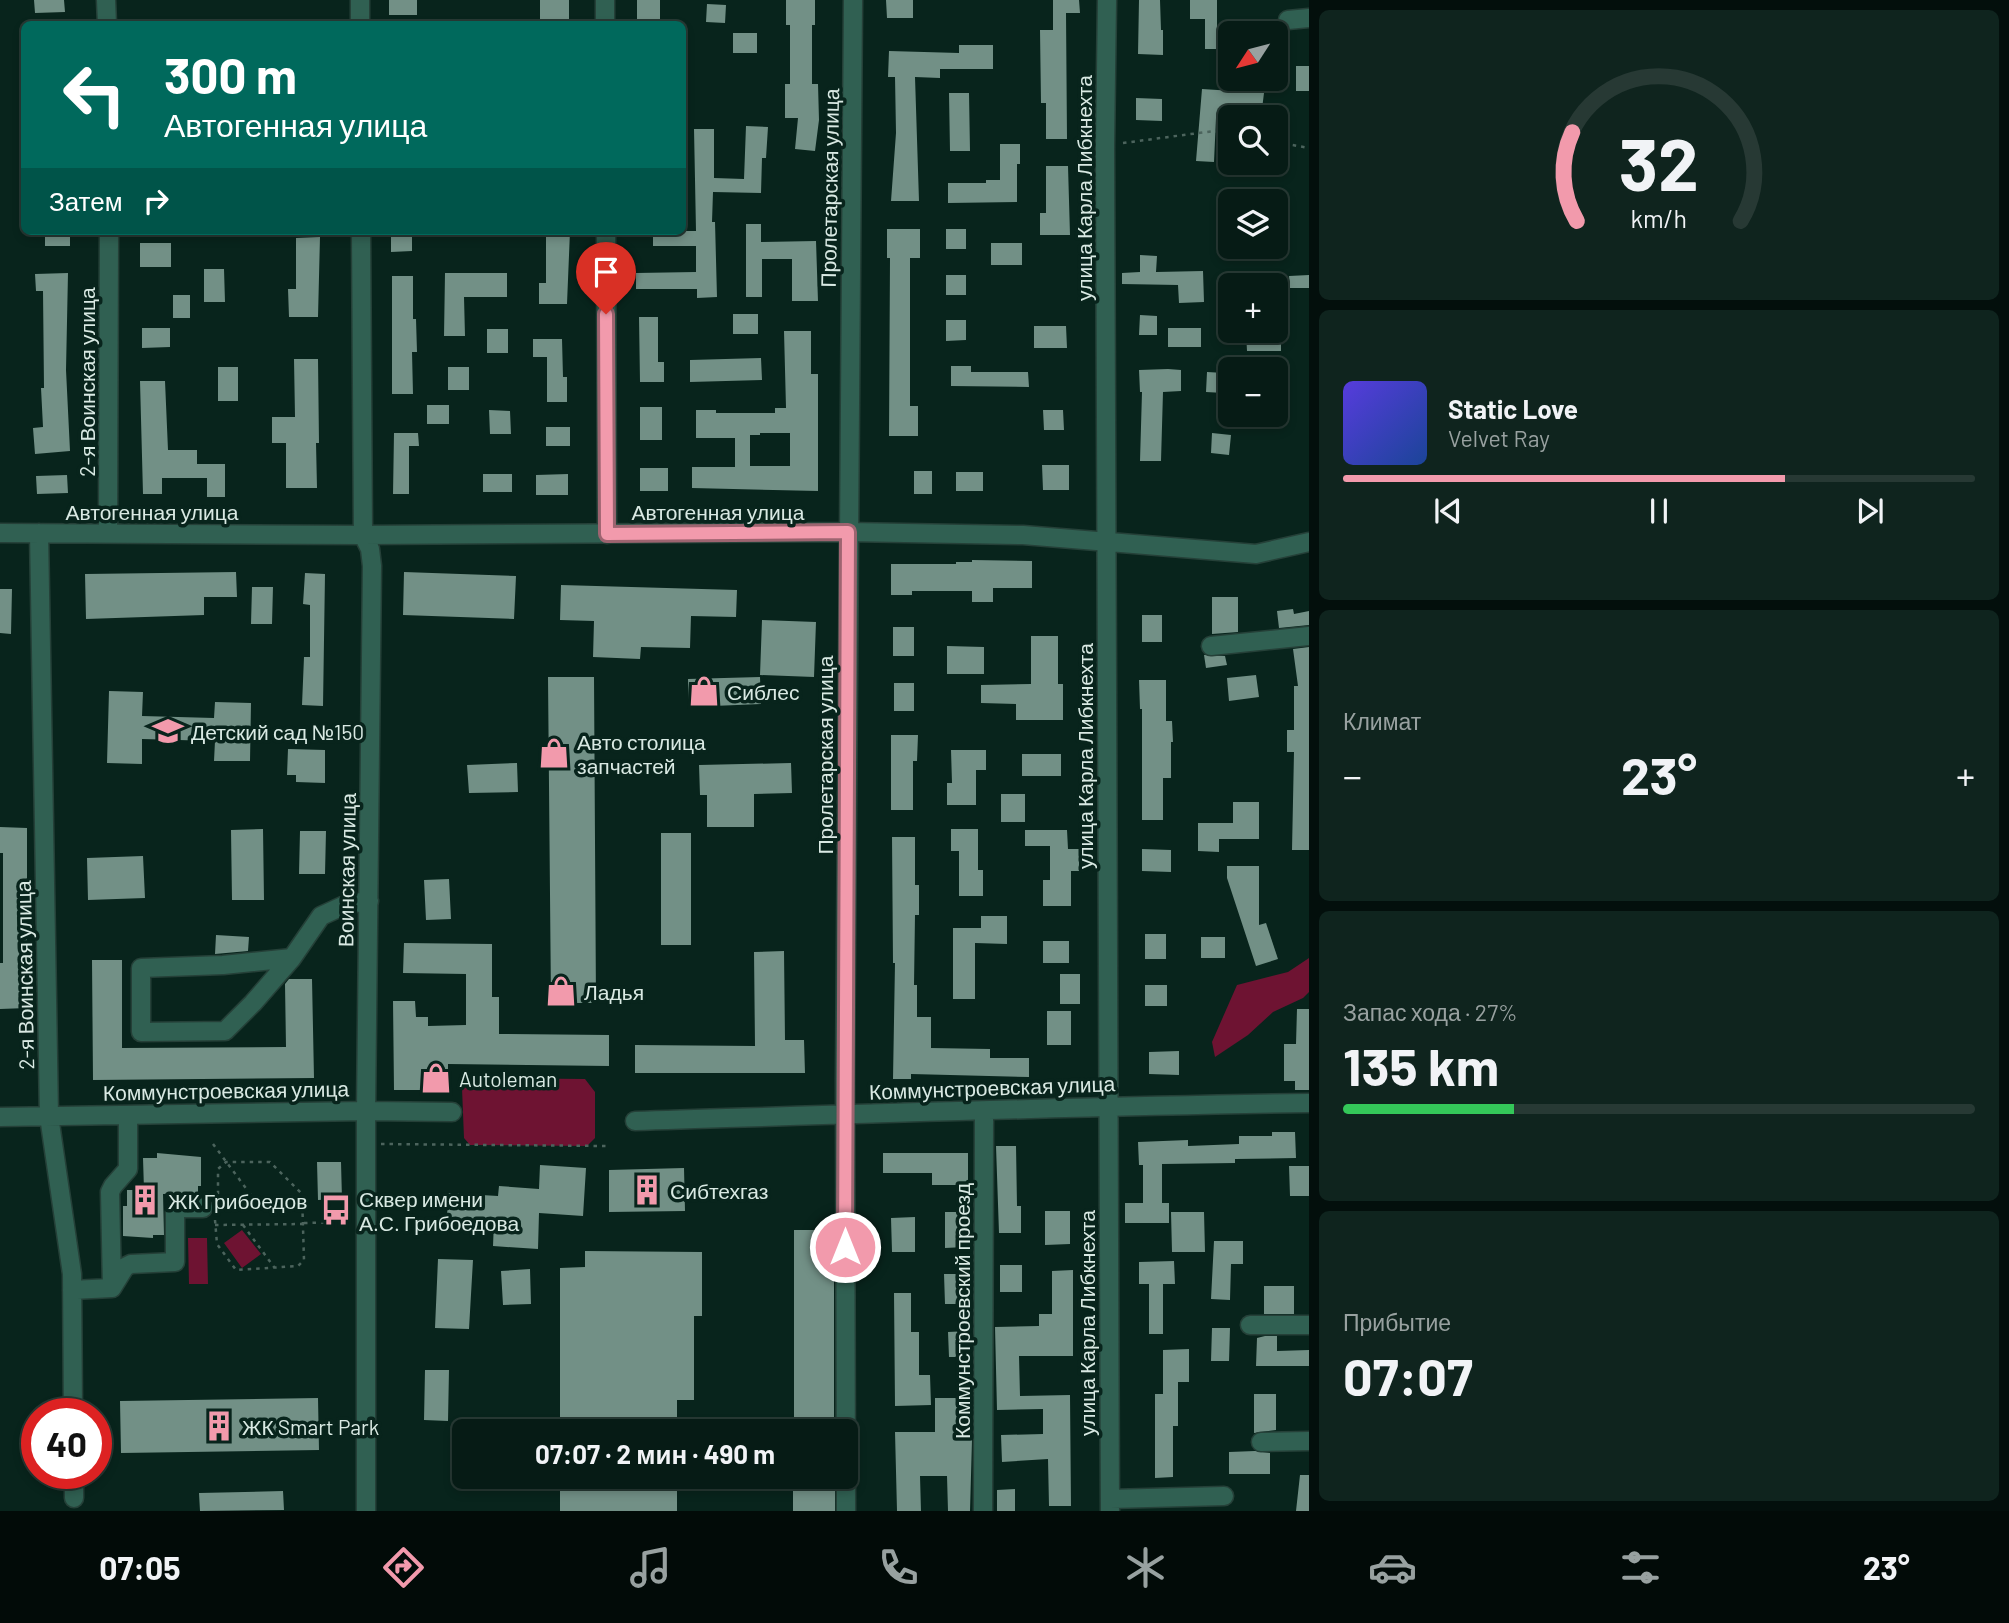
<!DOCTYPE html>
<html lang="ru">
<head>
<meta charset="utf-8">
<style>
	body { margin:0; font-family:Barlow,sans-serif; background:#0f241e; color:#f1f3f6; height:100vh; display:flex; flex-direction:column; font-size:26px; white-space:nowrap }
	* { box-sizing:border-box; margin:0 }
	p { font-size:23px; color:#98a1a0 }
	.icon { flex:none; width:38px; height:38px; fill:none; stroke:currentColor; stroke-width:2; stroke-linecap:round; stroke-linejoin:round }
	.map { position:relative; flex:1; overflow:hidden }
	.side { display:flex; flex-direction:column; gap:10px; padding:10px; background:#030f0c; width:700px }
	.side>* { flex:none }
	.banner { position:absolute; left:21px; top:21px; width:665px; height:214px; border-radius:10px; box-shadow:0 4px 10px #0003,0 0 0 2px #273934; background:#00695c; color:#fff; overflow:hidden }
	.needle { width:46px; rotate:234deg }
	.controls { position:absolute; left:1218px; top:21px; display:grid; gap:14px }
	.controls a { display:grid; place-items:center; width:70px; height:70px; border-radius:10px; background:#061b15; box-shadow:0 4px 10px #0003,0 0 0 2px #273934; font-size:35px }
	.speed { position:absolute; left:21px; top:1398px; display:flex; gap:14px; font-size:35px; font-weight:700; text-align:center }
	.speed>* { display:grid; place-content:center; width:91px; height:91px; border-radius:50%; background:#061b15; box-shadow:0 4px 10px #0003,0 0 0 2px #273934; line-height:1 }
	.speed .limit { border:10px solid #d22; background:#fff; color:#111 }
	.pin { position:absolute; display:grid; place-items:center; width:60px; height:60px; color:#fff; margin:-72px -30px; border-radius:50% 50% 50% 0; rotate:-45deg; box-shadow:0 0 7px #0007 }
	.pin .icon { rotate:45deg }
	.me { position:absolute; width:77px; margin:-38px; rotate:0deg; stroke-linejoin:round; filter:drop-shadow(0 0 5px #0008) }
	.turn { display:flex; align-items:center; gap:24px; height:147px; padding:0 28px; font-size:32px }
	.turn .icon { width:91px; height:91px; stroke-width:2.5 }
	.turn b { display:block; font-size:49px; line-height:60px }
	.then { display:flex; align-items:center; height:66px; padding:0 28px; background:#0003; gap:14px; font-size:26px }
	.big { font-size:52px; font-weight:700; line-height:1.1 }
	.side .widget { flex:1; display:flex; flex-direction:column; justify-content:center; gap:10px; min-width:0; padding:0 24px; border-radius:10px; background:#0f241e }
	.side .dial { align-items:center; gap:0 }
	.dial svg { height:182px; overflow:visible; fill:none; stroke:#273934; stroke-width:7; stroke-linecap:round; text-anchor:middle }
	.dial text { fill:#f1f3f6; stroke:none }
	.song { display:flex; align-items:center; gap:21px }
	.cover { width:84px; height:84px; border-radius:10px; background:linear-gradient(135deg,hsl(250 70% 55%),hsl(220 70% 35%)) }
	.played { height:7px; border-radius:4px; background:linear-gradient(90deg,#f29aac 70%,#273934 70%) }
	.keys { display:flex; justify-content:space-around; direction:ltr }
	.heat { display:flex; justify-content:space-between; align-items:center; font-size:38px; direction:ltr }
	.charge { height:10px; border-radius:5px; background:linear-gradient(90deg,#34c759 27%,#273934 0) }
	.trip { position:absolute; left:452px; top:1419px; width:406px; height:70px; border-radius:10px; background:#061b15; box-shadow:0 4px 10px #0003,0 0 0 2px #273934; font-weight:700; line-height:70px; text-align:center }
	.tabs { display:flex; height:112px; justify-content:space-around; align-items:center; background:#020b08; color:#98a1a0 }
	.tabs .icon { width:49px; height:49px }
	.tabs .active { color:#f29aac }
	.tabs b { font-size:32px; color:#f1f3f6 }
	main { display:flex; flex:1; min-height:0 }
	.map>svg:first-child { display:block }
	.green { fill:#6e1332 }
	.building { fill:#729086; fill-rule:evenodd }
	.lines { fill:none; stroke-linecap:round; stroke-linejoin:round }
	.minor-casing { stroke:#254038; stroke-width:21 }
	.path { stroke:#4c645d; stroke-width:2.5; stroke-dasharray:3.5 5; stroke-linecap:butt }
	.minor { stroke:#306052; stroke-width:18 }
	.route-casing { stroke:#9d6470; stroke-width:18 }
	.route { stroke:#f29aac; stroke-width:12 }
	.labels { text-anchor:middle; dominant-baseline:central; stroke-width:7; stroke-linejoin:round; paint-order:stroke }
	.street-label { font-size:21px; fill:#d9e9e3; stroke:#08241c }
	.poi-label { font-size:21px; fill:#d9e9e3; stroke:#08241c; text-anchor:start }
</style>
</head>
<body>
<main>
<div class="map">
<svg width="1309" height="1511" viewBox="0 0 1309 1511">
	<rect width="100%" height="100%" fill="#08241c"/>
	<path class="green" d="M1309 958V992L1303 998 1273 1012 1248 1035 1215 1057 1212 1042 1237 985 1288 972Z
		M473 1078 585 1079 595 1092V1138L587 1146 470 1145 464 1138 462 1088 466 1082Z
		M242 1230 261 1254 242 1268 224 1243Z
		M188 1238H207L208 1284H189Z"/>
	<path class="building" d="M34 0H64L65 12 35 13Z
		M389 0H417V15H389Z
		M540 0H569V24H540Z
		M637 0H660V24H637Z
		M786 0H815V25H812V84H818L819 120 815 151 795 149 798 118H785V84H790V25H786Z
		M886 0H913V18H887Z
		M1053 0H1079L1080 13H1066L1067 139H1046V103H1041L1040 30H1053Z
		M1139 0H1160L1161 30H1163V55L1138 54Z
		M1190 0H1217V31H1228V49H1205V19H1190Z
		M707 4 726 5 725 23 706 22Z
		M733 33H757V53H733Z
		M959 45H993V69H940V78L915 77 919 201H891L896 133 895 77H888L889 51 959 53Z
		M1296 66H1309V91H1296Z
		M1202 89 1264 93 1261 117 1216 118 1214 162 1196 161Z
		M949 93H969L970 151H950Z
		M1136 98 1162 99V121L1136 120Z
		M746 126 768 127 766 158H762L761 193 713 192 712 222H715L717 297 697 298V289H636V273L696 272V246H653V231H696L694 129H714V178L744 179Z
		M1000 144H1020V164H1017V202L948 203V183H986V180H1000Z
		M1046 166H1068L1070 235H1040V213H1046Z
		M746 224H761V242L816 241 818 301H792V259H762V297H746Z
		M887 229H920V258H910V406H918V436H889L890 258H887Z
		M946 229H966V249H946Z
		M45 231H70V246H45Z
		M391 231H412V251L391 252Z
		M546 231H570L567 304H539V283H546Z
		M320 237 318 317H289L288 289H296V238Z
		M140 243H171V267H140Z
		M991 243H1022V265H991Z
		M1140 255 1157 256 1156 272 1203 271 1204 302 1179 303 1178 285 1122 284V273L1140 272Z
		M204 269H224L225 302H204Z
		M68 273 66 370 70 451 35 454 33 428 43 427 41 388H44L43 291H36L35 274Z
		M445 273H507V297H464L465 336H444Z
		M946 275H966V295H946Z
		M1309 275V288H1290L1289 276Z
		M392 276H413V319H416L417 352H412L413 394H392Z
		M173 295H190V318H173Z
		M733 314H758V334H733Z
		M1140 315 1157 316V335H1139Z
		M639 317H658V362H664V382H640Z
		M946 320H966V340L946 341Z
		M1034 326H1066L1067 348H1034Z
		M142 328H170V347L142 348Z
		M1168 328H1201V347H1168Z
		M487 329H508V353H487Z
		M784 331H811V374H818V491L692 488V467H735V438H696V410H716V413H775V408H786ZM760 433H790V466H750V435H760Z
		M1281 331V351H1247L1246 332Z
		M533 339H562L563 377H567V402H547V357H533Z
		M761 358 762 380 690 382V360Z
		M294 359H318L319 443H316L317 488H286V443H272V417H295Z
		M951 366H971V372H1028L1029 387 951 386Z
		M218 367H238V401H218Z
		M448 367H469V390H448Z
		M1168 369 1181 370V391L1163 392 1161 461H1140L1142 392H1140L1139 370Z
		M1207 372 1225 373 1224 393 1206 392Z
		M140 381H165L168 450H197V464H225V497H207V478H162V494H143Z
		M427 405H449V424H427Z
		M640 407H662V440H640Z
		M489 410 510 411 511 434H490Z
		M1043 410H1063L1064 430H1044Z
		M546 427H570V446H546Z
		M394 433H418L419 446H409V494H393Z
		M1212 433 1231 435 1229 455 1211 453Z
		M1042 465H1069V490H1043Z
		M640 468H668V491H640Z
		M914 471H932V494H914Z
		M956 472H983V491H956Z
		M483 474H512V492H483Z
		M568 474V495H536V475Z
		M67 475 68 493 37 494 36 476Z
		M972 560 1032 561V588H993V602H972V591H912V595H891V564H956V562H972Z
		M236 572 237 597H204V615L86 619 85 574Z
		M404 572 516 576 514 619 403 615Z
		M305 573 325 574 323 706 302 705 304 657H310V605L303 604Z
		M561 585 737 590 736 617 691 616 690 648 641 647 640 659 593 657 594 621 560 620Z
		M252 587H273L272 624H251Z
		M0 589H12L11 634 0 633Z
		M1212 597H1238V632L1212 634Z
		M1293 609 1294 614 1309 611V625L1279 628 1277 611Z
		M1142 615H1162V642H1142Z
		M762 620 816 622 814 677 760 675Z
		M893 627H914V656H893Z
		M1031 636H1058V684H1063V720H1016V704L981 703V685L1031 684Z
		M947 646 984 647V674H947Z
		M1309 647V850H1292L1294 752H1287V730H1294V686H1298L1293 649Z
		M1204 655 1225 656 1227 665 1206 668Z
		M1256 675 1259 697 1229 701 1227 678Z
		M548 677H594L596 1003H551Z
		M760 677 761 704 689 707 688 679Z
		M1139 680H1166V721H1172L1173 742H1171V778H1163V820H1142V709H1140Z
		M894 683H914V711H894Z
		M109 691 143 692 142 716 214 718 215 702 251 703 250 761H214L215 741 142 739V764L107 763Z
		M891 735H918L917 761H913V810H891Z
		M288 749 325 750V783L296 782V775H287Z
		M951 750H986V770H976V805H947V783H952Z
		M1022 754H1061V776H1022Z
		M517 763 518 792 469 793 467 765Z
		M791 763 792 793 754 794V827H707V795H700L699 765Z
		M1001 794H1025V822H1001Z
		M1233 802H1259V839H1219V852L1198 851V823H1233Z
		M0 827 27 828V1008L0 1009V963H3V853H0Z
		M263 829 264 900H232L231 830Z
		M951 829H978V870H983V896H959V851H951Z
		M1025 830H1067L1068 849H1079V871H1071V906H1043V880H1050V846H1025Z
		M300 831H326L325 874H299Z
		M661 833H691V945H661Z
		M892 837H915V885H919V915H915L914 985H917V1017H931V1048L990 1049V1058H1029V1077L911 1074V1079H893L895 963H893Z
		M1142 849 1171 850V872L1142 871Z
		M143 856 145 898 88 900 87 858Z
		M1227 866H1259V925L1266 923 1278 959 1256 966 1227 878Z
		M449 879 451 919 426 920 424 880Z
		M981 916H1007V944L975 943V999H953V928H981Z
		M1145 934H1166V959H1145Z
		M216 935 249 937 248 951 215 954Z
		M1201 937H1225V958H1201Z
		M1043 941H1069V963H1043Z
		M404 943 492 944V997H499V1034L609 1035V1066L448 1064V1090H394L393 1001H415L416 1017H428V1026L466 1025V974L403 973Z
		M784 951 785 1040H804L805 1073H635V1045L755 1046 754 952Z
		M92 960H122V1048L286 1047 285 984 289 979H312L314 1078 93 1080Z
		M1060 974H1080V1004H1060Z
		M1145 985H1167V1006H1145Z
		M1297 1009H1309V1090H1295V1081H1284V1044H1296Z
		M1047 1011H1071V1045H1047Z
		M1179 1051V1075L1149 1074V1052Z
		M1272 1132H1295L1296 1158 1235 1159V1163L1162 1164V1203H1169V1223H1125V1203H1143V1165H1139L1138 1142 1188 1140V1146L1239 1144V1136H1272Z
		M996 1146H1016L1017 1206H1021V1233H999Z
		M157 1153 201 1157V1186H198V1193L163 1194 164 1235H153V1238L123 1236V1206H127V1190H144L143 1158H157Z
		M883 1153H968V1185H932V1173H883Z
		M317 1162H341L342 1199 318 1200Z
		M540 1165 586 1168 583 1216 539 1213 538 1249 493 1246 494 1221 447 1218 448 1193 498 1196 499 1186 539 1189Z
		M1289 1166H1309V1196H1290Z
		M684 1168 685 1211 609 1212V1170Z
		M1045 1211H1070V1244L1045 1245Z
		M945 1212H964L965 1247 945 1248Z
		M1171 1212H1204L1205 1252H1172Z
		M915 1217V1252H892L891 1218Z
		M794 1230H834V1432H794Z
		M1214 1241H1243V1264H1231L1230 1300 1211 1299Z
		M585 1251 702 1252V1316H694V1400H677V1432H560V1268L585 1267Z
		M438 1259 473 1260 469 1329 435 1328Z
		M1174 1261 1175 1284H1163V1334H1149V1284H1139V1262Z
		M1000 1265H1022V1292H1000Z
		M530 1269 531 1304 503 1305 501 1271Z
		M1073 1270V1356H1019L1020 1396 1070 1395 1071 1506H1049L1048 1459 1002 1462 1001 1435 1043 1434V1409L997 1410 995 1327 1039 1326V1314H1052V1271Z
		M944 1274H969V1304H945Z
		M1264 1286H1294V1314H1264Z
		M894 1293H911V1332H919V1375H930L931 1405 895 1406Z
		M1212 1328H1230L1229 1361H1211Z
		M968 1331V1357H949L948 1332Z
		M1265 1336H1277V1351L1309 1350V1366H1256L1257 1338Z
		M1189 1349V1382H1178V1426H1173V1477L1155 1478V1394H1163V1350Z
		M425 1370H449L448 1421 424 1420Z
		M1254 1394H1276V1430L1254 1433Z
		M318 1398 319 1450 121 1453 120 1401Z
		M935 1398H967L968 1440H972L970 1511H948L947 1476H920L921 1511H897L895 1432H935Z
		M1255 1451 1270 1453V1474H1229V1452Z
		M1300 1475H1309V1511H1296Z
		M560 1477H677V1511H560Z
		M793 1477H835V1511H793Z
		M1015 1489V1511H997V1490Z
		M283 1491 284 1510 200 1511 199 1493Z"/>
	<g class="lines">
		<g class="minor-casing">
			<path id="minor" d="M106 0 107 24
				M360 0V24
				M605 0V24
				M1107 0 1105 146 1110 1511
				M1288 20 1309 18
				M361 231 363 535 370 549 372 566 366 1111V1511
				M606 231 607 534
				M108 532 109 231
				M0 533 363 535 848 532 1023 535 1256 554 1309 542
				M39 533 49 1116 72 1274 73 1414
				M1211 646 1309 636
				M292 958 223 965 141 968V1032L225 1031 253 1003 292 958 321 916 347 904 369 901
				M0 1117 366 1111 452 1112
				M635 1121C859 1114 1084 1106 1309 1103
				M112 1288 110 1192 113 1186 128 1169V1115
				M72 1290 112 1288 125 1267 131 1264 175 1262V1213L181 1208H203
				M1250 1325H1309
				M1261 1442 1309 1441
				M74 1474V1498
				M1110 1499 1224 1496
				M846 1511 845 1080 853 0
				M983 1511 984 1112"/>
		</g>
		<path class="path" d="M1276 142 1309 148
			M1123 143 1214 131 1230 134
			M213 1144 254 1199
			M381 1144 606 1146
			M217 1200 301 1198
			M215 1220 217 1244 236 1270 298 1266 304 1260 302 1194 270 1162H226L218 1169V1200
			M304 1223 345 1222
			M215 1225 303 1224
			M243 1225 274 1267"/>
		<use href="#minor" class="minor"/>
	</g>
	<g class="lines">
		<g class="route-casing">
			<path id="route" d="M606 314 607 534 848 532 845 1247"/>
		</g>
		<use href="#route" class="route"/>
	</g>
	<defs>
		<g id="shop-bare" transform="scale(2.415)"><path d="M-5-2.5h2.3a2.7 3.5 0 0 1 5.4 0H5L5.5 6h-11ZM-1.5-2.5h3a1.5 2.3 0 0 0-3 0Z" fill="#f29aac" stroke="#08241c" stroke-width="2.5" paint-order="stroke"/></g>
		<g id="school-bare" transform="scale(2.415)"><path d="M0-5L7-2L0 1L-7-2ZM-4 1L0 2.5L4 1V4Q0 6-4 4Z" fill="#f29aac" stroke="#08241c" stroke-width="2.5" paint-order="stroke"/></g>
		<g id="building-bare" transform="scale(2.415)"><path d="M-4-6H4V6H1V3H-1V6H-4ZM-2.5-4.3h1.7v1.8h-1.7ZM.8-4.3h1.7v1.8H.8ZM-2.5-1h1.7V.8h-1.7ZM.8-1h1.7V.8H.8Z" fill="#f29aac" stroke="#08241c" stroke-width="2.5" paint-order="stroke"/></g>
		<g id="bus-bare" transform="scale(2.415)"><path d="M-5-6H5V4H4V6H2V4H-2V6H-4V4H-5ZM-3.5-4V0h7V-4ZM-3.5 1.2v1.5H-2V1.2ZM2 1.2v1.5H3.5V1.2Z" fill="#f29aac" stroke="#08241c" stroke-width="2.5" paint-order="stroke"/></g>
	</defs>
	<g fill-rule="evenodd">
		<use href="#shop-bare" x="704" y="691"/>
		<use href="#school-bare" x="168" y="731"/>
		<use href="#shop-bare" x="554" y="753"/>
		<use href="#shop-bare" x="561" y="991"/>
		<use href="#shop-bare" x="436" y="1078"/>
		<use href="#building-bare" x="647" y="1190"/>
		<use href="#building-bare" x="145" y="1200"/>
		<use href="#bus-bare" x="336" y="1210"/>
		<use href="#building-bare" x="219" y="1426"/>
	</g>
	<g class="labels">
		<g class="street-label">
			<text transform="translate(829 188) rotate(-89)">Пролетарская улица</text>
			<text transform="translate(1083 188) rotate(-90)">улица Карла Либкнехта</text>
			<text transform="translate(86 382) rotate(-90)">2-я Воинская улица</text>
			<text x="152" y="511">Автогенная улица</text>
			<text x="718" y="511">Автогенная улица</text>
			<text transform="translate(824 755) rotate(-90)">Пролетарская улица</text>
			<text transform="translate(1084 756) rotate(-90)">улица Карла Либкнехта</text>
			<text transform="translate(346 870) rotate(-89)">Воинская улица</text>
			<text transform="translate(24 975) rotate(-91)">2-я Воинская улица</text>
			<text transform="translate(992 1087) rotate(-2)">Коммунстроевская улица</text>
			<text transform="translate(226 1090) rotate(-1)">Коммунстроевская улица</text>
			<text transform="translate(961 1311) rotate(-90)">Коммунстроевский проезд</text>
			<text transform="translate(1086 1323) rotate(-90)">улица Карла Либкнехта</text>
		</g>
		<g class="poi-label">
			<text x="727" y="691">Сиблес</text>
			<text x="191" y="731">Детский сад №150</text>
			<text x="577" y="741">Авто столица<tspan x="577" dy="24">запчастей</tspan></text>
			<text x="584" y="991">Ладья</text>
			<text x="459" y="1078">Autoleman</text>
			<text x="670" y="1190">Сибтехгаз</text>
			<text x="359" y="1198">Сквер имени<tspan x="359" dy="24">А.С. Грибоедова</tspan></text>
			<text x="168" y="1200">ЖК Грибоедов</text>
			<text x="242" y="1426">ЖК Smart Park</text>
		</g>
	</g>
</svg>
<div class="controls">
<a><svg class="needle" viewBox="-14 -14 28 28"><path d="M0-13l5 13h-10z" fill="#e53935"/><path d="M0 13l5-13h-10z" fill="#98a1a0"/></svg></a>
<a><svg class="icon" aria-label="search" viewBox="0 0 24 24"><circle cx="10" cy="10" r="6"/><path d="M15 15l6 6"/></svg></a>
<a><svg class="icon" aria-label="layers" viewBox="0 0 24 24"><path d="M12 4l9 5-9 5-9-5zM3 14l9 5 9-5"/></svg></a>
<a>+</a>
<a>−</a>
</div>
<div class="speed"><div class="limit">40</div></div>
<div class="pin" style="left:606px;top:314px;background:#d93025"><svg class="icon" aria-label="arrive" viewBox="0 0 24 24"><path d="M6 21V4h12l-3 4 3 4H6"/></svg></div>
<svg class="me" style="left:845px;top:1247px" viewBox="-20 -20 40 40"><circle r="17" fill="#f29aac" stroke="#fff" stroke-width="3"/><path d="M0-11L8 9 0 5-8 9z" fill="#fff"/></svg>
<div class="trip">07:07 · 2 мин · 490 m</div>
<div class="banner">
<div class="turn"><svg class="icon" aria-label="left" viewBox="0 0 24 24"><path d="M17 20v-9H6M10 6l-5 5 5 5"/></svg><div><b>300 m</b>Автогенная улица</div></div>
<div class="then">Затем<svg class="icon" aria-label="right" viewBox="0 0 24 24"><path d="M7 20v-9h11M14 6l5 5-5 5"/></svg></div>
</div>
</div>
<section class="side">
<div class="widget dial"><svg viewBox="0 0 100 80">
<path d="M14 69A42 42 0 1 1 86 69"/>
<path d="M14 69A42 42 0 0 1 12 30" stroke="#f29aac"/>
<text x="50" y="56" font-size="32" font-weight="700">32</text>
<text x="50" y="72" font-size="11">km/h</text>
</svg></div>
<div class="widget">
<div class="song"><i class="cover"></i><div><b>Static Love</b><p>Velvet Ray</p></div></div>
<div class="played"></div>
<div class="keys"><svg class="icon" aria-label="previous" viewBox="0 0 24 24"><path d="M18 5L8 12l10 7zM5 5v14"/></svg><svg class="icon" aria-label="pause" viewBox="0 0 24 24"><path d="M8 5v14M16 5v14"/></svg><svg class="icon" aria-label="next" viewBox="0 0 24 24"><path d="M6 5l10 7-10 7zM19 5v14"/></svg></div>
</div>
<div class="widget"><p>Климат</p>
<div class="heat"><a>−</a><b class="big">23°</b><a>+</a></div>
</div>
<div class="widget"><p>Запас хода · 27%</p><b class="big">135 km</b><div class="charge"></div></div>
<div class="widget"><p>Прибытие</p><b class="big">07:07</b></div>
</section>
</main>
<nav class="tabs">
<b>07:05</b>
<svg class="icon active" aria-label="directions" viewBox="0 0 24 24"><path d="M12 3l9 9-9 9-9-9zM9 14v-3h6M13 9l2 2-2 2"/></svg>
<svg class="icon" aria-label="music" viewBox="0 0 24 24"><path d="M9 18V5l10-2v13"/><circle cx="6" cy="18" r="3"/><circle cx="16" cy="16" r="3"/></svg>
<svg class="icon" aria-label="phone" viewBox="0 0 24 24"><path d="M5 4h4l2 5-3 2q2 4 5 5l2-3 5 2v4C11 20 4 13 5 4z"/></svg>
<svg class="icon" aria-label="climate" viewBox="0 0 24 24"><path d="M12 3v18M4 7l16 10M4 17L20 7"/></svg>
<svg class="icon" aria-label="car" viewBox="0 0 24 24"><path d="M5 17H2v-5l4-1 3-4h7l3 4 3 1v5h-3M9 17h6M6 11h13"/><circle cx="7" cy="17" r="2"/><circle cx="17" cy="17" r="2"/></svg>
<svg class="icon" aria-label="filters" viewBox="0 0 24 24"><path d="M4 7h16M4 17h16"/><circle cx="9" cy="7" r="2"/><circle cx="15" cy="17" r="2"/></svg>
<b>23°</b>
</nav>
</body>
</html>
